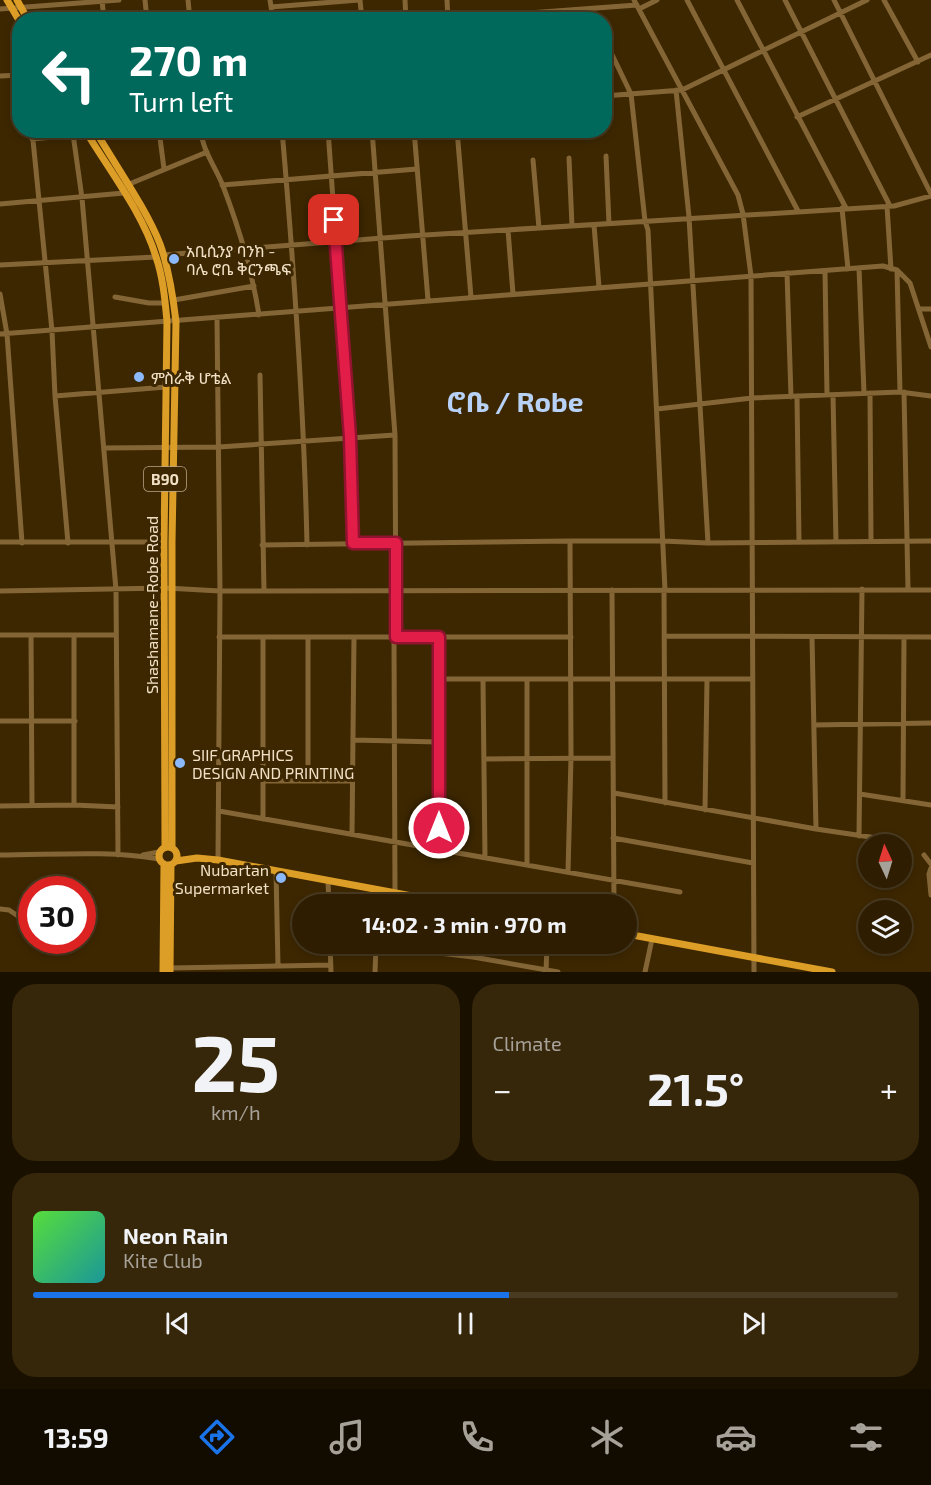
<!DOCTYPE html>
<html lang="en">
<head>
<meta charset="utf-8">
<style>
	body { margin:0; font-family:"Exo 2","Noto Sans Ethiopic",sans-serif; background:#36260a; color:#f1f3f6; height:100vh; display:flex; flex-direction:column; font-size:22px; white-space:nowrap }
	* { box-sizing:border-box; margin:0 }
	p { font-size:20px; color:#a7a299 }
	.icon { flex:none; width:33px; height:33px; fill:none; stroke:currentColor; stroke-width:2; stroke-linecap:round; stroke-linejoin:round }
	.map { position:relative; height:972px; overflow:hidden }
	.details { display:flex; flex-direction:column; gap:12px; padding:12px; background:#191000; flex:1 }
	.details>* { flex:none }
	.top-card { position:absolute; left:12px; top:12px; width:600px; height:126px; border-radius:24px; box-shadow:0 3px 9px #0003,0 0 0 2px #493b22; background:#00695c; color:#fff; overflow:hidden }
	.needle { width:39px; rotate:356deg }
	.controls { position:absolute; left:858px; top:834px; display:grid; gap:12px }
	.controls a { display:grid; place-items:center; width:54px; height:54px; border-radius:50%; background:#2e1d00; box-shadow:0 3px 9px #0003,0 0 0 2px #493b22; font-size:30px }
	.speed { position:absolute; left:18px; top:876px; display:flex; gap:12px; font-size:30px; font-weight:700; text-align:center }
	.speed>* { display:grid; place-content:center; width:78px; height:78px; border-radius:50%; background:#2e1d00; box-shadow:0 3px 9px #0003,0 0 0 2px #493b22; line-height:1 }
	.speed .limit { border:9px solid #d22; background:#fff; color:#111 }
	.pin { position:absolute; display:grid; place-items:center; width:51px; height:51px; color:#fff; margin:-26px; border-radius:12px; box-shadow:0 3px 9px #0006 }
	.me { position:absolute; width:66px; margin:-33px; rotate:0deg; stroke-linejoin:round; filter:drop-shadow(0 0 4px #0008) }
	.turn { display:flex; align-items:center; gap:21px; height:126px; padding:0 18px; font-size:27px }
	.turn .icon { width:78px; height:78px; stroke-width:2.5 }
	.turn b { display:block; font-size:42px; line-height:51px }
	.big { font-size:45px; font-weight:700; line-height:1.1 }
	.details .tile { flex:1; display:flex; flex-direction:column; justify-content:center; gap:9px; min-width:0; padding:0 21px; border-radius:24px; background:#36260a }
	.details .dial { align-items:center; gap:0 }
	.dial b { font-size:78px; line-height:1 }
	.song { display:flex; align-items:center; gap:18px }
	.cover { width:72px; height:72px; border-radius:9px; background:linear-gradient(135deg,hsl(110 70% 55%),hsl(180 70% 35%)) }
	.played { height:6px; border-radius:3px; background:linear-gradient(90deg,#1a73e8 55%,#493b22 55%) }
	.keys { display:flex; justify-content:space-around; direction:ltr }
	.heat { display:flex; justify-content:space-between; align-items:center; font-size:33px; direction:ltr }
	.details .tiles { flex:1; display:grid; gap:12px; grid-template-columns:1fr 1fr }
	.tile:last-child { grid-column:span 2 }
	.trip { position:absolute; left:292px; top:894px; width:345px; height:60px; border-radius:30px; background:#2e1d00; box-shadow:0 3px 9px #0003,0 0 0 2px #493b22; font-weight:700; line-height:60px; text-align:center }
	.tabs { display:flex; height:96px; justify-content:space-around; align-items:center; background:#120c00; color:#a7a299 }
	.tabs .icon { width:42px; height:42px }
	.tabs .active { color:#1a73e8 }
	.tabs b { font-size:27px; color:#f1f3f6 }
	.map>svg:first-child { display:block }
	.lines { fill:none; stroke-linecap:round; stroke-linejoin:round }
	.minor { stroke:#846636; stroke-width:5 }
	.major { stroke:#dc9e27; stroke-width:7 }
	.route-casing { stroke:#92132f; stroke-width:15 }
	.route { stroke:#e11d48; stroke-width:10 }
	.poi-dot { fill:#8cb9fc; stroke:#3d2700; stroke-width:2 }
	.labels { text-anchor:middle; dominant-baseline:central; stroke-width:6; stroke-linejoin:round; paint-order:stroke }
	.shield { fill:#3d2700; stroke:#bba88a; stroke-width:1.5 }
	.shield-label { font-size:15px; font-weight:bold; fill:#f1e0c5 }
	.poi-label { font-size:16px; fill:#f1e0c5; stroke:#3d2700; text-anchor:start }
	.street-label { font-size:16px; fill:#f1e0c5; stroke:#3d2700 }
	.town-label { font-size:28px; font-weight:bold; fill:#b8d1f7; stroke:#3d2700 }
</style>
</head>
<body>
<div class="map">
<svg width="931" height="972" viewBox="0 0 931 972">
	<rect width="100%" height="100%" fill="#3d2700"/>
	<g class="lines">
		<path class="minor" d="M102 0 104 20
			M145 0 147 20
			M188 0 190 20
			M270 0 273 20
			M360 0 362 20
			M405 0 406 20
			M447 0 448 20
			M634 0 738 195 743 214 751 276 754 972
			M687 0 798 211
			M737 0 846 208
			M785 0 890 206
			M834 0 931 194
			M884 0 918 62
			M271 7 359 0
			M0 9 119 0
			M639 9 657 0
			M590 10 595 20
			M448 19 637 5
			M604 38 631 94 645 221 648 230 665 590
			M0 76 20 75
			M676 90 689 217 708 543
			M604 96 682 90 867 0
			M797 117 931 55
			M32 130 52 331 55 396 68 543
			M159 130 164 169
			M201 130C202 150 216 168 223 186 239 228 252 271 259 315
			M282 130C294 269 304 406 307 545
			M328 130 350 437 353 543
			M372 130 395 435 396 637
			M414 130 428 300
			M457 130 471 297
			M73 134 82 198 116 590 118 855
			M32 139 127 130
			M606 156 609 224
			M569 158 572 226
			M533 160 539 228
			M127 185 207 152
			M222 185 417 169
			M0 204 124 193
			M887 206 891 269
			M842 208 848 269
			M594 225 599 287
			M508 230 513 294
			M163 255 409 236 894 206 931 196
			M0 265 156 257
			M859 268 864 393
			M897 270 900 392
			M825 271 827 395
			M787 273 791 397
			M0 294 7 334 22 543
			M115 297 149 303H165
			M174 300 254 286
			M919 309H931
			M217 319 220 591 218 860
			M0 334 883 266 897 270 910 283 931 347
			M260 375 264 591
			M904 392 908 589
			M870 393 871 541
			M833 395 836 542
			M55 396 166 387
			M797 396 799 542
			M657 409 752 398 900 392 931 396
			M104 448 219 447 395 435
			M0 542H164
			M262 545 570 541H663L708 543 931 541
			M612 590 614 904
			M664 590 665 803
			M0 591 166 588 220 591 931 590
			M0 635H116
			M31 635 32 806
			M74 636V805
			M664 636 931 637
			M219 637H571
			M308 637V781
			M394 637 395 895
			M439 637 440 850
			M812 637 816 829
			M440 679H752
			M483 680 485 858
			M0 721H75
			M814 725 931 723
			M353 740 439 742
			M484 759 613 758
			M263 781H352
			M614 793 816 829 877 838
			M860 794 931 805
			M903 799 904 637
			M0 806 74 805 118 807
			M705 810 707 679
			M219 811 680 892
			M263 819V637
			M352 834 354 637
			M859 836 862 589
			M613 838 753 863
			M0 855C52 855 107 850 159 859
			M143 855 159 852
			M924 855 931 864
			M527 865V679
			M931 868 929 874 931 895
			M276 871 278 966
			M568 872 571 758 570 541
			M328 882 329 904
			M0 909 9 910 18 916
			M330 944 331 972
			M363 944 473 957 558 972
			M170 968 331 965
			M375 972 376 946
			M546 972 547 944
			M645 972 652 939"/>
		<path class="major" d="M7 0 20 22
			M17 0 28 20
			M85 130C109 170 143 213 156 257 163 277 165 300 167 321L164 542 165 847
			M95 130C115 165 146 208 160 244 169 269 173 296 176 322L172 542V847
			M159 856a9 9 0 1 1 18 0a9 9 0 1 1-18 0Z
			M176 861 197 858 218 860 455 904
			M627 934 832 972
			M163 972 164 864
			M170 972 171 865"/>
	</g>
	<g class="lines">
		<g class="route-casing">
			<path id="route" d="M334 220 350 437 353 543H396V637H439V828"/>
		</g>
		<use href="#route" class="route"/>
	</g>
	<g class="poi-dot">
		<circle cx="174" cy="259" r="6"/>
		<circle cx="139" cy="377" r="6"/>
		<circle cx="180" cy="763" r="6"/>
		<circle cx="281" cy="878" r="6"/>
	</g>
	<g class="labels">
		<rect class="shield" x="144" y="467" width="42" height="24" rx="4.5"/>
		<g class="shield-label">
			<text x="165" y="479">B90</text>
		</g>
		<g class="poi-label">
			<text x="186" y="250">አቢሲንያ ባንክ -<tspan x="186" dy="18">ባሌ ሮቤ ቅርንጫፍ</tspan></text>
			<text x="151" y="377">ምስራቅ ሆቴል</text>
			<text x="192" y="754">SIIF GRAPHICS<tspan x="192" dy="18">DESIGN AND PRINTING</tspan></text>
			<text x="269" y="869" text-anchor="end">Nubartan<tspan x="269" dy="18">Supermarket</tspan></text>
		</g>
		<g class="street-label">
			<text transform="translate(151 605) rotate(-90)">Shashamane-Robe Road</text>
		</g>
		<g class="town-label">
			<text x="515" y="401">ሮቤ / Robe</text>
		</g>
	</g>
</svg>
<div class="controls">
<a><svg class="needle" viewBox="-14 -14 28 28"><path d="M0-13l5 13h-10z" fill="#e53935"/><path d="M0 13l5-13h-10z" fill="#a7a299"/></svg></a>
<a><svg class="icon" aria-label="layers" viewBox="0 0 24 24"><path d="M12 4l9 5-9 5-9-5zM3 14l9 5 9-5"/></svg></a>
</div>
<div class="speed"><div class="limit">30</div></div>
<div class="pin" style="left:334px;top:220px;background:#d93025"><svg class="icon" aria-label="arrive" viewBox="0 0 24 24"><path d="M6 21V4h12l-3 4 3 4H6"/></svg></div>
<svg class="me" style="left:439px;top:828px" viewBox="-20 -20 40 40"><circle r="17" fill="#e11d48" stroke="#fff" stroke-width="3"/><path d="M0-11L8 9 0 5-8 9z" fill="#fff"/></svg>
<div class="trip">14:02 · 3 min · 970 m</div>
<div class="top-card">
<div class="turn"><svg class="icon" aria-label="left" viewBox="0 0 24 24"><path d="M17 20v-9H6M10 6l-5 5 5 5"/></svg><div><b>270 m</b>Turn left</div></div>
</div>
</div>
<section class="details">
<div class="tiles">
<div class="tile dial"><b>25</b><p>km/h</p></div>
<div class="tile"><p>Climate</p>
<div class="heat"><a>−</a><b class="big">21.5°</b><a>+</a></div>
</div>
<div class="tile">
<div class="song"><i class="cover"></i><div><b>Neon Rain</b><p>Kite Club</p></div></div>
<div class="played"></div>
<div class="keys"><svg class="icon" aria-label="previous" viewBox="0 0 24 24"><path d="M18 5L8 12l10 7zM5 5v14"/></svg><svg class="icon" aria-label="pause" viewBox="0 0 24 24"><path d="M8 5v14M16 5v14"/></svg><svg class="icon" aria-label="next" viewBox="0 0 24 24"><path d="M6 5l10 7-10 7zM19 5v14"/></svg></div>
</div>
</div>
</section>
<nav class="tabs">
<b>13:59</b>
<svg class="icon active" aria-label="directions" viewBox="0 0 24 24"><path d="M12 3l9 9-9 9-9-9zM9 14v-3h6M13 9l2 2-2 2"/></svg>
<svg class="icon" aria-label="music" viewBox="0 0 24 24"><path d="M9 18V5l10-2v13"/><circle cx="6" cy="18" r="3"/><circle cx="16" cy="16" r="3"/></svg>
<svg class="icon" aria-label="phone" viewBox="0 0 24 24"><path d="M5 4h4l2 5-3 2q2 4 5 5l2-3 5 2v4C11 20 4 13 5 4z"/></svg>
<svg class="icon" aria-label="climate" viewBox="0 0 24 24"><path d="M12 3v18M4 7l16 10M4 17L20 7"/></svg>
<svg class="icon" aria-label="car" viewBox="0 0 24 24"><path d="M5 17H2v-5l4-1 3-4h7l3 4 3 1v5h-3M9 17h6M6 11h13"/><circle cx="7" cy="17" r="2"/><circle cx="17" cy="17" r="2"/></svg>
<svg class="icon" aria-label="filters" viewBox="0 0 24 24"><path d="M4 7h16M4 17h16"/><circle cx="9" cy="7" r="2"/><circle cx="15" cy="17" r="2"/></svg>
</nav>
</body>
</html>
